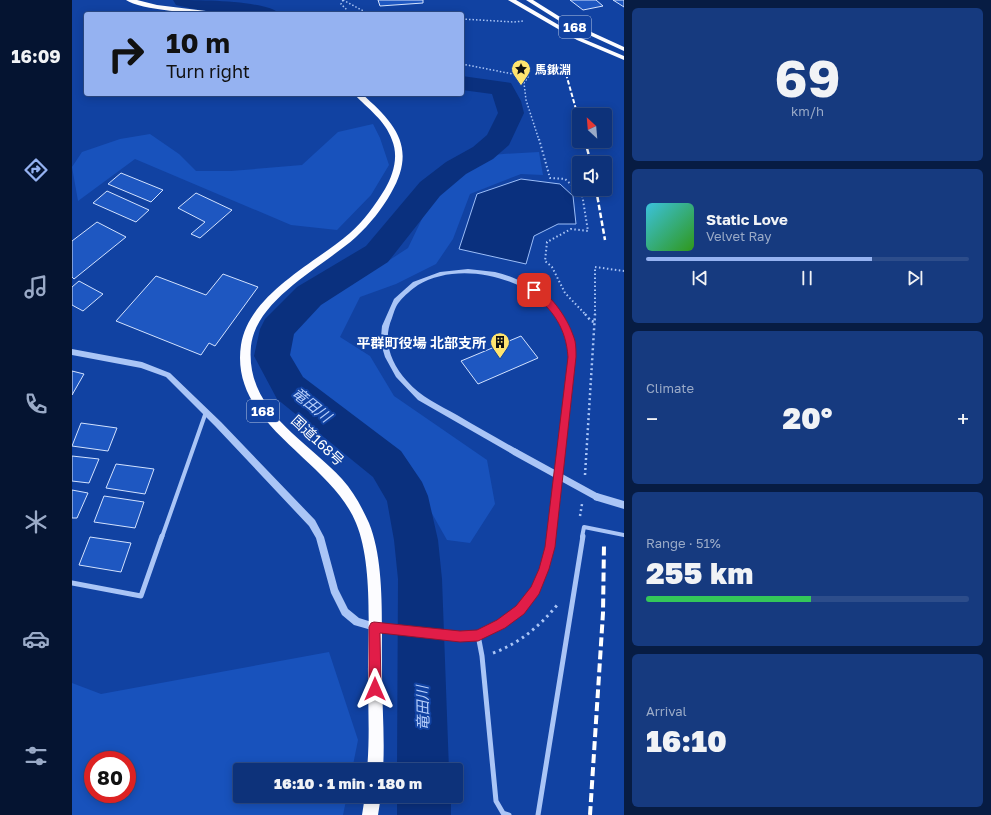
<!DOCTYPE html>
<html lang="en">
<head>
<meta charset="utf-8">
<style>
	body { margin:0; font-family:"Golos Text","Noto Sans JP",sans-serif; background:#163a7f; color:#f1f3f6; height:100vh; display:flex; flex-direction:column; font-size:15px; white-space:nowrap }
	* { box-sizing:border-box; margin:0 }
	p { font-size:13px; color:#9aaac7 }
	.icon { flex:none; width:22px; height:22px; fill:none; stroke:currentColor; stroke-width:2; stroke-linecap:round; stroke-linejoin:round }
	.map { position:relative; flex:1; overflow:hidden }
	.sheet { display:flex; flex-direction:column; gap:8px; padding:8px; background:#071c43; width:367px }
	.sheet>* { flex:none }
	.guide { position:absolute; left:12px; top:12px; width:380px; height:84px; border-radius:4px; box-shadow:0 2px 10px #0003,0 0 0 1px #2d4d8b; background:#95b2f1; color:#111; overflow:hidden }
	.needle { width:26px; rotate:334deg }
	.tools { position:absolute; left:500px; top:108px; display:grid; gap:8px }
	.tools a { display:grid; place-items:center; width:40px; height:40px; border-radius:4px; background:#0d327a; box-shadow:0 2px 10px #0003,0 0 0 1px #2d4d8b; font-size:20px }
	.speed { position:absolute; left:12px; top:751px; display:flex; gap:8px; font-size:20px; font-weight:700; text-align:center }
	.speed>* { display:grid; place-content:center; width:52px; height:52px; border-radius:50%; background:#0d327a; box-shadow:0 2px 10px #0003,0 0 0 1px #2d4d8b; line-height:1 }
	.speed .limit { border:6px solid #d22; background:#fff; color:#111 }
	.pin { position:absolute; display:grid; place-items:center; width:34px; height:34px; color:#fff; margin:-17px; border-radius:8px; box-shadow:0 2px 6px #0006 }
	.me { position:absolute; width:44px; margin:-22px; rotate:0deg; stroke-linejoin:round; filter:drop-shadow(0 0 3px #0008) }
	.turn { display:flex; align-items:center; gap:14px; height:84px; padding:0 16px; font-size:18px }
	.turn .icon { width:52px; height:52px; stroke-width:2.5 }
	.turn b { display:block; font-size:28px; line-height:34px }
	.big { font-size:30px; font-weight:800; line-height:1.1 }
	.sheet .widget { flex:1; display:flex; flex-direction:column; justify-content:center; gap:6px; min-width:0; padding:0 14px; border-radius:6px; background:#163a7f }
	.sheet .dial { align-items:center; gap:0 }
	.dial b { font-size:52px; line-height:1 }
	.song { display:flex; align-items:center; gap:12px }
	.cover { width:48px; height:48px; border-radius:6px; background:linear-gradient(135deg,hsl(190 70% 55%),hsl(110 70% 35%)) }
	.played { height:4px; border-radius:2px; background:linear-gradient(90deg,#95b2f1 70%,#2d4d8b 70%) }
	.keys { display:flex; justify-content:space-around; direction:ltr }
	.heat { display:flex; justify-content:space-between; align-items:center; font-size:22px; direction:ltr }
	.charge { height:6px; border-radius:3px; background:linear-gradient(90deg,#34c759 51%,#2d4d8b 0) }
	.trip { position:absolute; left:161px; top:763px; width:230px; height:40px; border-radius:4px; background:#0d327a; box-shadow:0 2px 10px #0003,0 0 0 1px #2d4d8b; font-weight:800; line-height:40px; text-align:center }
	main { display:flex; flex:1; min-height:0 }
	.menu { display:flex; flex-direction:column; width:72px; justify-content:space-around; align-items:center; background:#051431; color:#9aaac7 }
	.menu .icon { width:28px; height:28px }
	.menu .current { color:#95b2f1 }
	.menu b { font-size:18px; color:#f1f3f6 }
	.map>svg:first-child { display:block }
	.green { fill:#1852bc; fill-rule:evenodd }
	.water { fill:#0a307e; stroke:#9cbef9 }
	.lines { fill:none; stroke-linecap:round; stroke-linejoin:round }
	.river { fill:#0a307e; fill-rule:evenodd }
	.building { fill:#1e57c1; stroke:#d3e2fe }
	.path-far3 { stroke:#aac5f6; stroke-width:1.5; stroke-dasharray:1.5 2; stroke-linecap:butt }
	.path-far2 { stroke:#aac5f6; stroke-width:2; stroke-dasharray:1.5 2.5; stroke-linecap:butt }
	.path-far1 { stroke:#aac5f6; stroke-width:2.5; stroke-dasharray:2 3; stroke-linecap:butt }
	.path { stroke:#aac5f6; stroke-width:3; stroke-dasharray:2.5 4; stroke-linecap:butt }
	.minor-far1 { stroke:#aac5f6; stroke-width:4 }
	.minor { stroke:#aac5f6; stroke-width:5 }
	.tertiary { fill:#aac5f6; fill-rule:evenodd }
	.trunk { fill:#fcfcff; fill-rule:evenodd }
	.rail-far2 { stroke:#fff; stroke-width:2; stroke-dasharray:4.5 2; stroke-linecap:butt }
	.rail-far1 { stroke:#fff; stroke-width:2.5; stroke-dasharray:5.5 2.5; stroke-linecap:butt }
	.rail { stroke:#fff; stroke-width:4; stroke-dasharray:9 4; stroke-linecap:butt }
	.tertiary-bridge { stroke:#aac5f6; stroke-width:7 }
	.route { fill:#e11d48; stroke:#92132f }
	.labels { text-anchor:middle; dominant-baseline:central; stroke-width:4; stroke-linejoin:round; paint-order:stroke }
	.far-poi-label { font-size:12px; font-weight:bold; fill:#fff; stroke:#1142a2; text-anchor:start }
	.shield { fill:#1142a2; stroke:#b8c6e3; stroke-width:1 }
	.shield-label { font-size:13px; font-weight:bold; fill:#fff }
	.poi-label { font-size:14px; font-weight:bold; fill:#fff; stroke:#1142a2; text-anchor:end }
	.street-label { font-size:14px; fill:#fff; stroke:#1142a2 }
	.water-label { font-size:15px; font-style:italic; fill:#b7cffc; stroke:#1142a2 }
</style>
</head>
<body>
<main>
<nav class="menu">
<b>16:09</b>
<svg class="icon current" aria-label="directions" viewBox="0 0 24 24"><path d="M12 3l9 9-9 9-9-9zM9 14v-3h6M13 9l2 2-2 2"/></svg>
<svg class="icon" aria-label="music" viewBox="0 0 24 24"><path d="M9 18V5l10-2v13"/><circle cx="6" cy="18" r="3"/><circle cx="16" cy="16" r="3"/></svg>
<svg class="icon" aria-label="phone" viewBox="0 0 24 24"><path d="M5 4h4l2 5-3 2q2 4 5 5l2-3 5 2v4C11 20 4 13 5 4z"/></svg>
<svg class="icon" aria-label="climate" viewBox="0 0 24 24"><path d="M12 3v18M4 7l16 10M4 17L20 7"/></svg>
<svg class="icon" aria-label="car" viewBox="0 0 24 24"><path d="M5 17H2v-5l4-1 3-4h7l3 4 3 1v5h-3M9 17h6M6 11h13"/><circle cx="7" cy="17" r="2"/><circle cx="17" cy="17" r="2"/></svg>
<svg class="icon" aria-label="filters" viewBox="0 0 24 24"><path d="M4 7h16M4 17h16"/><circle cx="9" cy="7" r="2"/><circle cx="15" cy="17" r="2"/></svg>
</nav>
<div class="map">
<svg width="552" height="815" viewBox="0 0 552 815">
	<rect width="100%" height="100%" fill="#1142a2"/>
	<path class="green" d="M301 124 308 138 317 165 299 195 265 230 219 225 63 159 6 201 0 167 10 152 48 139 78 134 107 154 124 171H159L230 165 266 132Z
		M467 152 471 175 449 174 398 194 381 239 364 264 324 284 288 297 268 337 298 356 322 396 415 460 423 504 398 543 375 540 328 457 224 383 208 354 211 331 241 301 284 273 313 263 336 248 361 196 383 174 412 156 431 154Z
		M257 652 286 740 280 770H168V796H275L271 815H0V683L29 694ZM21 760H55V794H21Z"/>
	<path class="water" d="M449 179 488 184 501 196 504 224H486L462 236 454 264 387 249 405 194Z"/>
	<g class="lines">
		<path class="river" d="M101 0C124 0 195 0 208 14 173 14 138 14 104 5Z
			M390 76 439 83 449 101 452 113 437 145 421 159 394 174 368 196 316 262 249 305 222 334 218 355 231 377 329 451 350 482 356 496 366 540 370 579 377 770H325L326 579 322 540 315 501 301 477 205 399 182 356 188 329 193 319 225 287 294 246 348 182 374 162 401 147 415 135 426 113 420 94 390 90Z
			M325 796H379V815H325Z"/>
	</g>
	<path class="building" d="M306 0H351V3L308 6Z
		M498 0H524L531 6 511 10Z
		M541 0H552V7Z
		M49 173 91 190 79 202 36 184Z
		M35 191 77 210 64 222 21 203Z
		M124 193 160 210 128 238 119 234 133 222 106 208Z
		M25 222 54 237 2 279 0 277V241Z
		M151 274 186 287 143 346 137 343 129 355 44 321 84 276 134 295Z
		M7 281 31 294 11 311 0 305V287Z
		M449 336 466 358 406 384 389 361Z
		M0 371 12 374 0 395Z
		M9 423 45 428 36 451 0 446Z
		M0 456 27 459 17 483 0 481Z
		M44 464 82 469 73 494 34 488Z
		M0 490 16 493 5 518H0Z
		M32 496 72 502 63 528 22 522Z
		M18 537 59 543 49 572 7 565Z"/>
	<g class="lines">
		<path class="path-far3" d="M271 0 297 14
			M271 0 269 4 275 10V14
			M390 19 442 22 451 21
			M390 64 456 77 452 83 454 100 467 140"/>
		<path class="path-far2" d="M467 139 478 178 493 179 510 194 516 231 499 229 475 242 473 261 480 267 493 293 514 315
			M523 315V267L552 271"/>
		<path class="path-far1" d="M513 314 519 321 523 322
			M513 475 523 314
			M508 516 510 504"/>
		<path class="path" d="M421 653C448 643 468 626 486 604"/>
		<path class="minor-far1" d="M90 537 134 412
			M510 537 512 527 552 535"/>
		<path class="minor" d="M0 583 69 596 90 536
			M406 635 410 656 424 801 431 813 437 815
			M466 815 511 536"/>
		<path class="tertiary" d="M396 269C405 270 414 271 423 272 451 278 483 298 496 324 501 334 502 346 503 357L482 547 476 569 466 593 451 613 432 627 409 638 388 641 303 631 282 625 270 615 259 593 244 538 237 526 143 426 94 377 69 368 0 355V349L70 362 98 373 149 422 243 520 252 537 266 589 276 609 287 618 303 623 388 633 405 631 426 621 445 607 460 587 468 569 474 547 497 357C496 345 494 332 488 322 463 278 389 259 346 285 340 289 332 296 328 301 324 305 322 312 320 318 310 341 319 363 335 381 349 397 367 405 385 415 405 427 425 438 446 450L447 452 446 454 443 455 440 454 346 400 324 377 313 357 310 347 309 337 310 326 322 299 341 282 368 272Z
			M525 493 552 501V509L522 500 521 497 522 494Z"/>
		<path class="trunk" d="M54 0H65L85 5 142 12 145 14C126 14 68 10 54 0Z
			M436 0H444L509 38 552 56V60L505 40Z
			M454 0H461L493 20 552 47V51L489 22Z
			M282 94H290C324 124 345 148 319 193 310 209 298 224 284 237 252 266 184 299 179 346 173 410 233 439 270 479 282 492 290 508 297 523 314 565 309 629 310 674 310 706 313 738 311 770H295C298 738 296 706 296 674 296 630 301 564 284 523 258 459 157 425 169 345 177 294 242 264 278 233 292 221 303 205 313 189 321 175 327 157 320 140 313 120 296 109 282 94Z
			M293 796H309L306 815H290Z"/>
		<path class="rail-far2" d="M494 74 507 120"/>
		<path class="rail-far1" d="M513 141 519 163
			M524 189 533 240"/>
		<path class="rail" d="M518 815 531 613 532 544"/>
		<path class="tertiary-bridge" d="M443 452 525 497"/>
	</g>
	<path class="route" d="M462 287C481 294 498 323 503 341 504 346 504 352 504 357L483 547 477 569 467 594 452 614 433 628 406 641 388 642 308 633 309 689 307 693 303 695 299 693 297 689V627L299 623 302 622 388 631 405 630 425 620 444 606 459 587 467 569 473 547 496 357C494 328 481 310 459 292V288Z"/>
	<defs>
		<g id="sight-pin" transform="scale(1)"><path d="M0 17L-7.5 6A9.5 9.5 0 1 1 7.5 6Z" fill="#ffe46f" stroke="#1142a2"/><path d="M0-6L1.8-2.2L6-1.7L2.9 1.2L3.7 5.4L0 3.3L-3.7 5.4L-2.9 1.2L-6-1.7L-1.8-2.2Z" fill="#111"/></g>
		<g id="building-pin" transform="scale(1)"><path d="M0 17L-7.5 6A9.5 9.5 0 1 1 7.5 6Z" fill="#ffe46f" stroke="#1142a2"/><path d="M-4-6H4V6H1V3H-1V6H-4ZM-2.5-4.3h1.7v1.8h-1.7ZM.8-4.3h1.7v1.8H.8ZM-2.5-1h1.7V.8h-1.7ZM.8-1h1.7V.8H.8Z" fill="#111"/></g>
	</defs>
	<g fill-rule="evenodd">
		<use href="#sight-pin" x="449" y="69"/>
		<use href="#building-pin" x="428" y="342"/>
	</g>
	<g class="labels">
		<g class="far-poi-label">
			<text x="463" y="69">馬鍬淵</text>
		</g>
		<g class="shield">
			<rect x="487" y="16" width="32" height="22" rx="3"/>
			<rect x="175" y="400" width="32" height="22" rx="3"/>
		</g>
		<g class="shield-label">
			<text x="503" y="27">168</text>
			<text x="191" y="411">168</text>
		</g>
		<g class="poi-label">
			<text x="414" y="342">平群町役場 北部支所</text>
		</g>
		<g class="street-label">
			<text transform="translate(246 440) rotate(43)">国道168号</text>
		</g>
		<g class="water-label">
			<text transform="translate(240 404) rotate(39)">竜田川</text>
			<text transform="translate(350 708) rotate(-91)">竜田川</text>
		</g>
	</g>
</svg>
<div class="tools">
<a><svg class="needle" viewBox="-14 -14 28 28"><path d="M0-13l5 13h-10z" fill="#e53935"/><path d="M0 13l5-13h-10z" fill="#9aaac7"/></svg></a>
<a><svg class="icon" aria-label="sound" viewBox="0 0 24 24"><path d="M4 9h4l5-4v14l-5-4H4zM17 9q2 3 0 6"/></svg></a>
</div>
<div class="speed"><div class="limit">80</div></div>
<div class="pin" style="left:462px;top:290px;background:#d93025"><svg class="icon" aria-label="arrive" viewBox="0 0 24 24"><path d="M6 21V4h12l-3 4 3 4H6"/></svg></div>
<svg class="me" style="left:303px;top:689px" viewBox="-20 -20 40 40"><path d="M0-17L14 15 0 8-14 15z" fill="#e11d48" stroke="#fff" stroke-width="4"/></svg>
<div class="trip">16:10 · 1 min · 180 m</div>
<div class="guide">
<div class="turn"><svg class="icon" aria-label="right" viewBox="0 0 24 24"><path d="M7 20v-9h11M14 6l5 5-5 5"/></svg><div><b>10 m</b>Turn right</div></div>
</div>
</div>
<section class="sheet">
<div class="widget dial"><b>69</b><p>km/h</p></div>
<div class="widget">
<div class="song"><i class="cover"></i><div><b>Static Love</b><p>Velvet Ray</p></div></div>
<div class="played"></div>
<div class="keys"><svg class="icon" aria-label="previous" viewBox="0 0 24 24"><path d="M18 5L8 12l10 7zM5 5v14"/></svg><svg class="icon" aria-label="pause" viewBox="0 0 24 24"><path d="M8 5v14M16 5v14"/></svg><svg class="icon" aria-label="next" viewBox="0 0 24 24"><path d="M6 5l10 7-10 7zM19 5v14"/></svg></div>
</div>
<div class="widget"><p>Climate</p>
<div class="heat"><a>−</a><b class="big">20°</b><a>+</a></div>
</div>
<div class="widget"><p>Range · 51%</p><b class="big">255 km</b><div class="charge"></div></div>
<div class="widget"><p>Arrival</p><b class="big">16:10</b></div>
</section>
</main>
</body>
</html>
